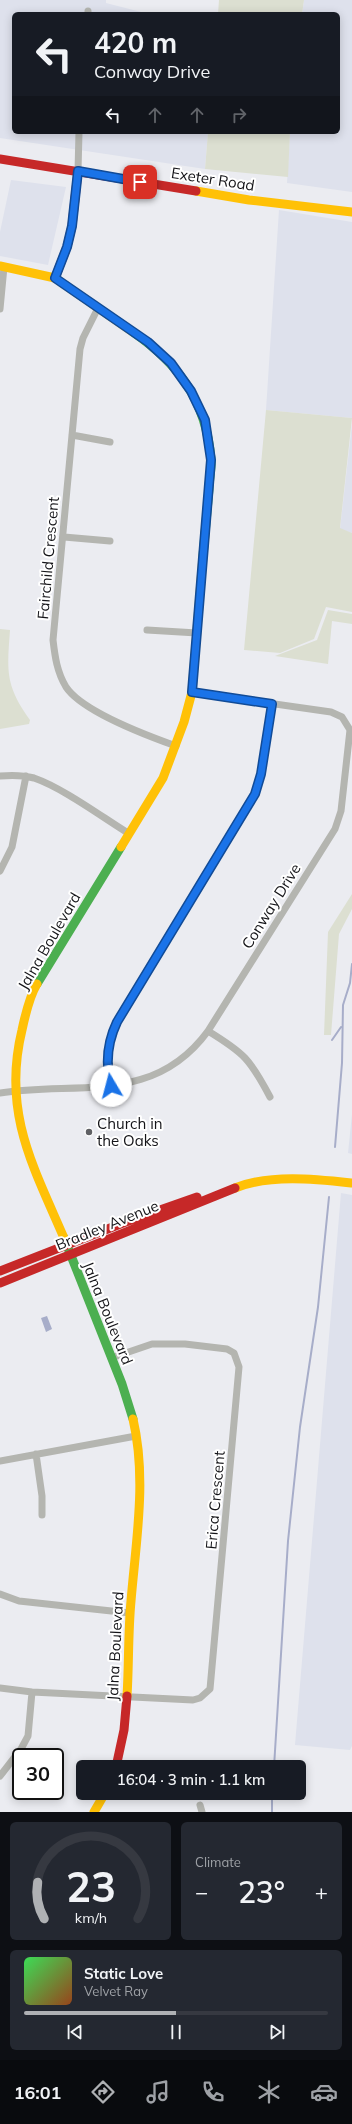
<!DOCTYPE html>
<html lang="en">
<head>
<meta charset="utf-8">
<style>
	body { margin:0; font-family:Mulish,sans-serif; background:#242831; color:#f1f3f6; height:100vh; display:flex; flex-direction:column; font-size:15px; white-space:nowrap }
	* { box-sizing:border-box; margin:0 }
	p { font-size:13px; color:#9ea1a6 }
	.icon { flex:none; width:22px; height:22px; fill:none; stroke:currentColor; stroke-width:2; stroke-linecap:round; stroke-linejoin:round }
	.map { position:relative; height:1812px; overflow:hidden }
	.sheet { display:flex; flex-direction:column; gap:10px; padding:10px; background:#0d0f14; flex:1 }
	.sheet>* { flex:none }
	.hud { position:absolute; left:12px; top:12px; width:328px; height:122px; border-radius:6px; box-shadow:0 2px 10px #0003; background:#171b24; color:#f1f3f6; overflow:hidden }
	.speed { position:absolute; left:12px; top:1748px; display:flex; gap:8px; font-size:20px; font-weight:700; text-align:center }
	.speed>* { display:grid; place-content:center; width:52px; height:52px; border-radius:50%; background:#171b24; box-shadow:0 2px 10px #0003; line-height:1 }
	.speed .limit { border:2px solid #111; border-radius:6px; background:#fff; color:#111 }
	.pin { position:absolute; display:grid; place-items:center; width:34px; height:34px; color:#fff; margin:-17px; border-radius:8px; box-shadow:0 2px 6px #0006 }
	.me { position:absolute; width:44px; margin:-22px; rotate:352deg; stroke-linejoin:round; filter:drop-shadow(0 0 3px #0008) }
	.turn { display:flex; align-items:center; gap:14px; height:84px; padding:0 16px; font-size:18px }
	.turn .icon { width:52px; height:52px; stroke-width:2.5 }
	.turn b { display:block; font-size:28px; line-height:34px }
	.lanes { display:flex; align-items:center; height:38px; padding:0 16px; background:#0003; justify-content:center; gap:20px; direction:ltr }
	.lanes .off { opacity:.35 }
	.big { font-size:30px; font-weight:600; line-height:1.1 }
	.sheet .card { flex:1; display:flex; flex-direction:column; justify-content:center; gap:6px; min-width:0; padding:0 14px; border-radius:6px; background:#242831 }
	.sheet .dial { align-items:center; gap:0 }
	.dial svg { height:104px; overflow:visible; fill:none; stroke:#363941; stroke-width:7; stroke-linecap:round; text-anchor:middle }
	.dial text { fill:#f1f3f6; stroke:none }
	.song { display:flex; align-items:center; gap:12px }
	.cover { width:48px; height:48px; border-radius:6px; background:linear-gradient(135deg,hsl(130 70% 55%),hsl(20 70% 35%)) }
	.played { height:4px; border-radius:2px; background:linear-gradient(90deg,#afb1b4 50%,#363941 50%) }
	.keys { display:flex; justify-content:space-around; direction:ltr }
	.heat { display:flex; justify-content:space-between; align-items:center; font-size:22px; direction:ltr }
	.sheet .tiles { flex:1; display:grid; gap:10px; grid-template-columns:1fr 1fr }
	.card:last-child { grid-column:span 2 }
	.trip { position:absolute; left:76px; top:1760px; width:230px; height:40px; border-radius:6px; background:#171b24; box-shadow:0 2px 10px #0003; font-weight:600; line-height:40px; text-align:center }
	.menu { display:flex; height:64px; justify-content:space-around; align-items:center; background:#090b0e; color:#9ea1a6 }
	.menu .icon { width:28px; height:28px }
	.menu .active { color:#afb1b4 }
	.menu b { font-size:18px; color:#f1f3f6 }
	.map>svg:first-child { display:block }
	.built { fill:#dee1ec }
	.green { fill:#dcdfd1 }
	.water { fill:#a7adc9 }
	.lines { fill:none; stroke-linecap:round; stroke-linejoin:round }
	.stream { stroke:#a7adc9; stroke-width:2 }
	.street { stroke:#b4b5b0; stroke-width:7 }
	.fast { stroke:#4caf50; stroke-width:9 }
	.slow { stroke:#ffc107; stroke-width:9 }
	.jam { stroke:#c62828; stroke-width:9 }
	.route-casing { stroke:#114b97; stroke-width:10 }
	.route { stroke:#1a73e8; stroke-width:7 }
	.poi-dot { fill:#5f6064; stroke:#fff; stroke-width:1.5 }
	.labels { text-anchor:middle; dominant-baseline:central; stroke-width:4; stroke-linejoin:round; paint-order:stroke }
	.street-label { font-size:15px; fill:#141418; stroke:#fff }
	.poi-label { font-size:15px; fill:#141418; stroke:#fff; text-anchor:start }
</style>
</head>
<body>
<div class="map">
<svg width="352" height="1812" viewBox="0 0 352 1812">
	<rect width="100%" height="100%" fill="#ebecf1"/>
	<path class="built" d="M0 0H106V3L149 14H14V132H208L205 169 0 138Z
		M304 0H352V192L287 183 290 132H338V14H302Z
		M11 180 66 187 48 265 0 256V232Z
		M279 210 352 222V418L266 410Z
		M352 424V533L340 529Z
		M352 1114V1154L348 1153Z
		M341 1193 352 1195V1746L350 1750 295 1745Z"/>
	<path class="green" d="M219 0H304L302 14H218Z
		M208 132H290L288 177 205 169Z
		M266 410 352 418 340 528 352 533V612L326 607 314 639 280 653 244 650Z
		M328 610 352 614V624L332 621 328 664 275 656 317 640Z
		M0 629 10 630C7 671 5 685 30 720L29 724 0 729Z
		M352 894V909L339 934 331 1035H324L328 932Z"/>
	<path class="water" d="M47 1316 52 1329 46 1332 41 1318Z"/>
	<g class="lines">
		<path class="stream" d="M332 1040 341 1027
			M335 1147 342 1063 343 1005 350 983 352 964
			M274 1767 288 1541 300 1427 318 1307 329 1197
			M272 1812V1793"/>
		<path class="street" d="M88 14V11
			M78 171 79 132
			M98 308 83 338 80 349 53 640C55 657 57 672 66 687 82 711 148 736 176 746
			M0 309 4 267
			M72 435 110 442
			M64 537 110 541
			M147 630 197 633
			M0 776C11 775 23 775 34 778 63 788 102 817 128 833
			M0 871 12 847 26 776
			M208 1031C244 1053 250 1059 270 1097
			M111 1086C106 1063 107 1043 117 1022L255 794 261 774 272 704
			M0 1093C78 1081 154 1105 208 1031L335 829 341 811 350 730 342 717 331 712 192 692
			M36 1454 42 1496V1515
			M0 1461 136 1436
			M0 1594 19 1601 130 1613
			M0 1688 32 1692 193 1700 200 1698 210 1689 239 1367 234 1353 227 1349 185 1344H152L111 1358
			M0 1776 21 1749 28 1736 32 1692
			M200 1805 202 1812"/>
		<path class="fast" d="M133 332C179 364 206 401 211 459 212 468 209 479 209 489 207 511 205 534 203 556
			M37 984 121 847
			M64 1238 122 1384 133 1419"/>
		<path class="slow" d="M196 191 249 200 352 212
			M0 266 55 278 133 332
			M121 847 163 778 184 722 192 692 203 556
			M37 984C29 997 25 1016 22 1030 2 1112 33 1166 64 1238
			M235 1188C270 1174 315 1179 352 1183
			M127 1696C129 1664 128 1633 131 1601 136 1540 147 1479 133 1419
			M94 1812 105 1793"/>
		<path class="jam" d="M0 159 196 191
			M55 278 67 247 72 226 78 171
			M0 1271 123 1223 197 1197
			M0 1283 235 1188
			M116 1767 124 1730 127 1696"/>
	</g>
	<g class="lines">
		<g class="route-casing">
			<path id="route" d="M111 1086C105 1063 107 1043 117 1022L255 794 261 774 272 704 192 692 211 460 205 420 191 391 171 363 148 342 55 278 67 247 72 226 78 171 140 182"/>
		</g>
		<use href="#route" class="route"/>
	</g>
	<circle class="poi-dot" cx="89" cy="1132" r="4"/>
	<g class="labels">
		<g class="street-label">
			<text transform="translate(213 179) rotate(9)">Exeter Road</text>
			<text transform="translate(48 558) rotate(-85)">Fairchild Crescent</text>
			<text transform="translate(271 906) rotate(-58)">Conway Drive</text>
			<text transform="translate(49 941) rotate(-60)">Jalna Boulevard</text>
			<text transform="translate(107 1225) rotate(-22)">Bradley Avenue</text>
			<text transform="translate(108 1313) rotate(68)">Jalna Boulevard</text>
			<text transform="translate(215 1500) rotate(-85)">Erica Crescent</text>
			<text transform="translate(115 1646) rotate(-87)">Jalna Boulevard</text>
		</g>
		<g class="poi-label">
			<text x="97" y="1123">Church in<tspan x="97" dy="17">the Oaks</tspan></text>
		</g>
	</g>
</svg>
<div class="speed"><div class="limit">30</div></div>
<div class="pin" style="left:140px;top:182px;background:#d93025"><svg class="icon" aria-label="arrive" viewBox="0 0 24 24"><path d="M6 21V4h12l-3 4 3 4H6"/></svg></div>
<svg class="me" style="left:111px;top:1086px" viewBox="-20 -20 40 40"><circle r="19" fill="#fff"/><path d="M0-13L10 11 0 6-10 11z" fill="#1a73e8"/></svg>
<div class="trip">16:04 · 3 min · 1.1 km</div>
<div class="hud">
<div class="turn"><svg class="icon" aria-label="left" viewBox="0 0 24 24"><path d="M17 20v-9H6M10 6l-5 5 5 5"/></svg><div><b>420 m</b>Conway Drive</div></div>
<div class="lanes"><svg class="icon" aria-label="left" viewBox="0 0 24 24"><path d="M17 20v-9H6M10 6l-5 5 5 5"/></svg><svg class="icon off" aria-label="ahead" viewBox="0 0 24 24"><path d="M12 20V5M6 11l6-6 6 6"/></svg><svg class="icon off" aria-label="ahead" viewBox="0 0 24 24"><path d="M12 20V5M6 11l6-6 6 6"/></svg><svg class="icon off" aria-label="right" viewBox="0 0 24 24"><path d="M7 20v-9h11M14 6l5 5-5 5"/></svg></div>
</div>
</div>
<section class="sheet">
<div class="tiles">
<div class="card dial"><svg viewBox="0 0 100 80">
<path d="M14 69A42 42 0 1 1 86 69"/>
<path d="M14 69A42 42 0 0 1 9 41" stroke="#afb1b4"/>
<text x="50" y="56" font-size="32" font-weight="700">23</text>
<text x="50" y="72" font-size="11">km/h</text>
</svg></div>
<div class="card"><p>Climate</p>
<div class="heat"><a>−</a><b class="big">23°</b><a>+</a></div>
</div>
<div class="card">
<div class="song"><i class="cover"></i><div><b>Static Love</b><p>Velvet Ray</p></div></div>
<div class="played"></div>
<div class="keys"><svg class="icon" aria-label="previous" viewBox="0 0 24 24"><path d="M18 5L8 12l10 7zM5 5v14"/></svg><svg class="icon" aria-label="pause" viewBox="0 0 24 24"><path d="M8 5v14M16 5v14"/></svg><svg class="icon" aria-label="next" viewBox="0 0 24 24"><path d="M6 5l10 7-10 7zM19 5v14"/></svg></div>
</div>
</div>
</section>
<nav class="menu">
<b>16:01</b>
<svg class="icon active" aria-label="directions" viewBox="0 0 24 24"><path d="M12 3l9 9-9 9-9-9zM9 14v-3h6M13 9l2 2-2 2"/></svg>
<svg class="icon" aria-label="music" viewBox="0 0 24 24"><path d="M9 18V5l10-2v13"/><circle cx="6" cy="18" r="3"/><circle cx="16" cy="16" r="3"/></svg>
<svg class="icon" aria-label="phone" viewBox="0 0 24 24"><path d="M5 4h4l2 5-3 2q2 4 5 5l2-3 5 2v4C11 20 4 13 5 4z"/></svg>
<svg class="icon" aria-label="climate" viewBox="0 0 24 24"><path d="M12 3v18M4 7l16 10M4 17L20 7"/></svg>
<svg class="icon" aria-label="car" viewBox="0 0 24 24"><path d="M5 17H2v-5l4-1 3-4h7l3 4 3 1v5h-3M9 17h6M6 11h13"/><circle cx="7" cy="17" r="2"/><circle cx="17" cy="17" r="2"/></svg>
</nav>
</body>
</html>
